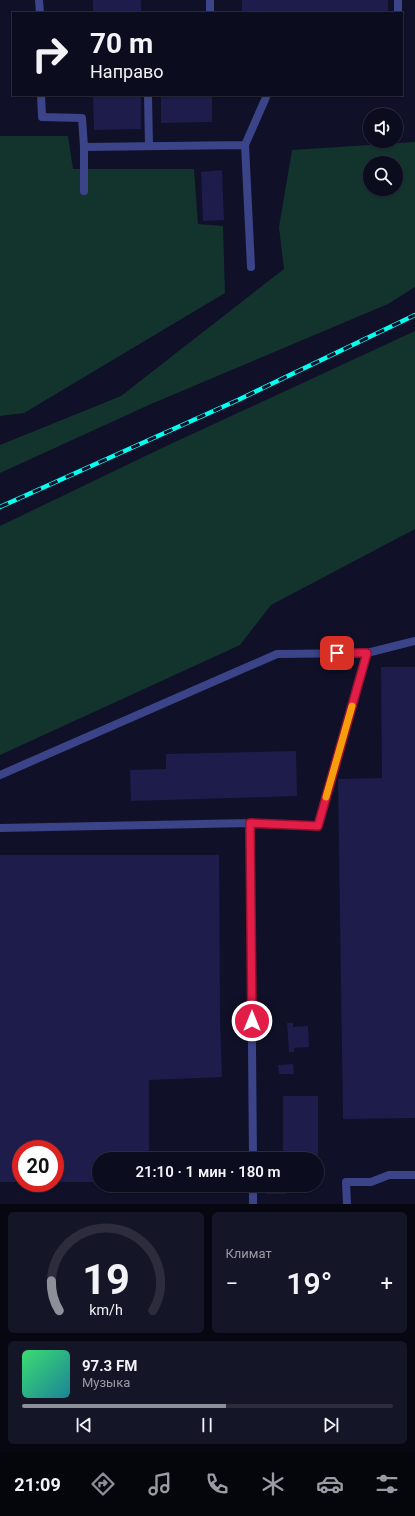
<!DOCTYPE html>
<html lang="ru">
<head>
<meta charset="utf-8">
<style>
	body { margin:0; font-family:Roboto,sans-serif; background:#151528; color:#f1f3f6; height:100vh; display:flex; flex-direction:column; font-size:15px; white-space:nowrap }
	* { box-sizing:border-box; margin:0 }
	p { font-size:13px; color:#9a9ba4 }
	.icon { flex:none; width:22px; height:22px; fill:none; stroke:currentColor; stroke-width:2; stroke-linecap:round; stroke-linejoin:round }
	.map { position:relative; height:1204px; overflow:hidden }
	.side { display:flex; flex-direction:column; gap:8px; padding:8px; background:#070711; flex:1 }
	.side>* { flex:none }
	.guide { position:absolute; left:12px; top:12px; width:391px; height:84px; border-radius:0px; box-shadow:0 1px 3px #0004,0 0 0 1px #2c2c3d; background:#0c0c1f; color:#f1f3f6; overflow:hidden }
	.tools { position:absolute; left:363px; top:108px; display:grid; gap:8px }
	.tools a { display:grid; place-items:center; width:40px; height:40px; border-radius:50%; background:#0c0c1f; box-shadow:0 1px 3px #0004,0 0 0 1px #2c2c3d; font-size:20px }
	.speed { position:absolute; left:12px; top:1140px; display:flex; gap:8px; font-size:20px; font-weight:700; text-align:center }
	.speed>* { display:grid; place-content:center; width:52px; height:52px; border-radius:50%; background:#0c0c1f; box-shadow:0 1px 3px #0004,0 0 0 1px #2c2c3d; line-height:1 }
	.speed .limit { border:6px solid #d22; background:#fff; color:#111 }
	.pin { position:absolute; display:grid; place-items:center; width:34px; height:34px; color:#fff; margin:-17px; border-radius:8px; box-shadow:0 2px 6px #0006 }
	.me { position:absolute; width:44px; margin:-22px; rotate:0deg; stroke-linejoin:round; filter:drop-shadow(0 0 3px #0008) }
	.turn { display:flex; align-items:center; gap:14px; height:84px; padding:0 12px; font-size:18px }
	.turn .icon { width:52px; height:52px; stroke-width:2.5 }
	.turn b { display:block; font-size:28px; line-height:34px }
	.big { font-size:30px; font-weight:600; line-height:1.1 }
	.side .card { flex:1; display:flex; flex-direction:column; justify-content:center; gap:6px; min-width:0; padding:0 14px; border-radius:6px; background:#151528 }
	.side .dial { align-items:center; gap:0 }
	.dial svg { height:104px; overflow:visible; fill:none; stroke:#2c2c3d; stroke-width:7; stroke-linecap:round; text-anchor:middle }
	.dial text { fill:#f1f3f6; stroke:none }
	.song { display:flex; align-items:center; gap:12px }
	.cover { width:48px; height:48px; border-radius:6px; background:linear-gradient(135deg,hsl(140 70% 55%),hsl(190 70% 35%)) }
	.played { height:4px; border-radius:2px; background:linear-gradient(90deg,#8c9099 55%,#2c2c3d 55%) }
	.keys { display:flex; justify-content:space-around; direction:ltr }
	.heat { display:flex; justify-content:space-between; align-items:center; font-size:22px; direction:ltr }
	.side .tiles { flex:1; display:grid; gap:8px; grid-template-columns:1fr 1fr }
	.card:last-child { grid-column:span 2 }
	.trip { position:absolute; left:92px; top:1152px; width:232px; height:40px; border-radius:20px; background:#0c0c1f; box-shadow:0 1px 3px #0004,0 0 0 1px #2c2c3d; font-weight:600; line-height:40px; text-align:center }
	.tabs { display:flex; height:64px; justify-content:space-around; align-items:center; background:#05050c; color:#9a9ba4 }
	.tabs .icon { width:28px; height:28px }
	.tabs .selected { color:#8c9099 }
	.tabs b { font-size:18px; color:#f1f3f6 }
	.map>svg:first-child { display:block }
	.green { fill:#13332d; fill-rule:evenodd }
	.building { fill:#1e1c4a }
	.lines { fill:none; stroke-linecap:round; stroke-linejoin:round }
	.lane { stroke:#3b4488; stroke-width:8 }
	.rail-casing { stroke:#04fff0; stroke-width:4.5 }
	.rail { stroke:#101029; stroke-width:3; stroke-dasharray:9; stroke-linecap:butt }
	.route-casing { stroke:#92132f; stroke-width:10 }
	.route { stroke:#e11d48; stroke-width:7 }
	.slow { stroke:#f59e0b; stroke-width:7 }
</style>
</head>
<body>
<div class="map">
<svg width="415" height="1204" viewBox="0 0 415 1204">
	<rect width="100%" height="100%" fill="#101029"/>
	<path class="green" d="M0 136H68L73 169H194L198 224 223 226 225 293 24 413 0 416Z
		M415 142V287L388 304 151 404 0 473V445L121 396 284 269 279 227 292 150ZM370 163H396V189H370Z
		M415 331V529L271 605 240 645 0 755V526L162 448Z"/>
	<path class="building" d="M93 0H141V13H93Z
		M242 0H388V13H242Z
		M93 95H141V129L94 130Z
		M161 95H212V122L161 123Z
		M222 170 224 220 203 221 201 172Z
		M381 667H415V1118L343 1119 338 779 382 778Z
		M296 751 297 796 131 801 130 770 166 769V754Z
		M0 855H219L220 1018 222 1077 149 1080V1159H99V1182H55V1149H21V1182H0Z
		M287 1023H293V1027L308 1026 309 1047 294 1048V1052H289Z
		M293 1064 294 1074H279L278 1065Z
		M283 1096H318V1159H283Z
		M266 1185H286V1194H266Z"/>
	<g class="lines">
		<path class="lane" d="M39 0 40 13
			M210 0V13
			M398 0V13
			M41 95 42 117 82 118 84 147 245 145 267 95
			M148 95 149 146
			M245 145 251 267
			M84 147V191
			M0 775 277 654 367 653
			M250 823 318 826 367 653 415 641
			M0 828 250 823 253 1159
			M253 1185V1204
			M347 1204 346 1182H371L389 1175H415"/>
		<g class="rail-casing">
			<path id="rail" d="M0 507 238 400 415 315"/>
		</g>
		<use href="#rail" class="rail"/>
	</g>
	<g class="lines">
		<g class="route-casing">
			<path id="route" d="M252 1021 250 823 318 826 367 653H337"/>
		</g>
		<use href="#route" class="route"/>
		<path class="slow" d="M326 797 352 706"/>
	</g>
</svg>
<div class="tools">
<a><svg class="icon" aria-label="sound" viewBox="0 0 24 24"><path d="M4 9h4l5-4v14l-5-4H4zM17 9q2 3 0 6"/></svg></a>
<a><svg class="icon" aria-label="search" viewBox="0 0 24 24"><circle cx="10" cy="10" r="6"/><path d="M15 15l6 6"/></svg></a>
</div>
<div class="speed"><div class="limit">20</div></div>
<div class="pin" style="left:337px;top:653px;background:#d93025"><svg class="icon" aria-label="arrive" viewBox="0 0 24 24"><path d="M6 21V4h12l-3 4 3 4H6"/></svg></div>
<svg class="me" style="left:252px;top:1021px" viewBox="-20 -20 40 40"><circle r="17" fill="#e11d48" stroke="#fff" stroke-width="3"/><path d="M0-11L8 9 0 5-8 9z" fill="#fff"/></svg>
<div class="trip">21:10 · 1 мин · 180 m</div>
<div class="guide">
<div class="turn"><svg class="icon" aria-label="right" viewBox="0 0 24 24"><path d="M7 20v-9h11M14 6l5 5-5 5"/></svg><div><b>70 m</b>Направо</div></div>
</div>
</div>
<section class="side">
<div class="tiles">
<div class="card dial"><svg viewBox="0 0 100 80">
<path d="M14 69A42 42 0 1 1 86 69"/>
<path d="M14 69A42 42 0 0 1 8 46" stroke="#8c9099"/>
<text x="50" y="56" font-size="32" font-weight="700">19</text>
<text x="50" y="72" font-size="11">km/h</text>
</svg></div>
<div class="card"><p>Климат</p>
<div class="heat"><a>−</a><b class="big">19°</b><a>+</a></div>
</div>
<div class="card">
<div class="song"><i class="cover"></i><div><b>97.3 FM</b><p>Музыка</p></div></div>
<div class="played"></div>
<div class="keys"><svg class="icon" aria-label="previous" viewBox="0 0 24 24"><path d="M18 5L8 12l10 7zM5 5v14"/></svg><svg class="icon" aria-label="pause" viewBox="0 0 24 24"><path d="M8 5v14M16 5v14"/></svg><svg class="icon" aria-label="next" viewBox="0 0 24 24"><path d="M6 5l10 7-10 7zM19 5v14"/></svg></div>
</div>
</div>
</section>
<nav class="tabs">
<b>21:09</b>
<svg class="icon selected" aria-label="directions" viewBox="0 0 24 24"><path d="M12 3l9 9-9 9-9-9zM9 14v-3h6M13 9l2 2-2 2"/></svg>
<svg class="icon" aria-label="music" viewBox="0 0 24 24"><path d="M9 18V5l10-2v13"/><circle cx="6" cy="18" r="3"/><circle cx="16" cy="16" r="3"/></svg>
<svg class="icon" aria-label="phone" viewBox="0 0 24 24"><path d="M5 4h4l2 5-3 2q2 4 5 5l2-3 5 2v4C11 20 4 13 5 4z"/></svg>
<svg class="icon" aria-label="climate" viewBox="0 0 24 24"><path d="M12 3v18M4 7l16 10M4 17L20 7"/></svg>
<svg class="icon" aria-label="car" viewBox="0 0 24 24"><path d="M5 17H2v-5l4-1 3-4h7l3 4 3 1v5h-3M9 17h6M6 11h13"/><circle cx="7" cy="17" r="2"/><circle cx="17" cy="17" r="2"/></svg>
<svg class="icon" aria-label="filters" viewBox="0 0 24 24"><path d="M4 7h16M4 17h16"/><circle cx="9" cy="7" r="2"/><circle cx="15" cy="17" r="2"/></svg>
</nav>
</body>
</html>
